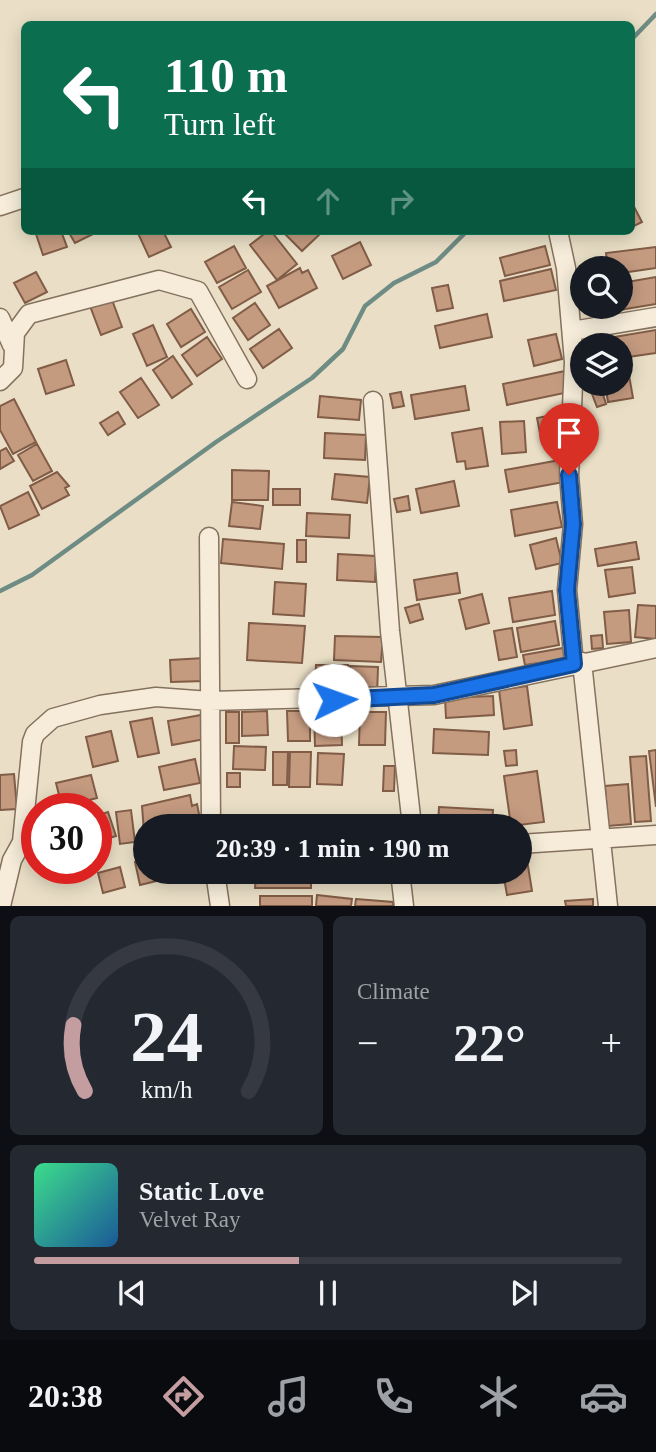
<!DOCTYPE html>
<html lang="en">
<head>
<meta charset="utf-8">
<style>
	body { margin:0; font-family:Georgia,serif; background:#242831; color:#f1f3f6; height:100vh; display:flex; flex-direction:column; font-size:26px; white-space:nowrap }
	* { box-sizing:border-box; margin:0 }
	p { font-size:23px; color:#9ea1a6 }
	.icon { flex:none; width:38px; height:38px; fill:none; stroke:currentColor; stroke-width:2; stroke-linecap:round; stroke-linejoin:round }
	.map { position:relative; height:906px; overflow:hidden }
	.details { display:flex; flex-direction:column; gap:10px; padding:10px; background:#0d0f14; flex:1 }
	.details>* { flex:none }
	.guide { position:absolute; left:21px; top:21px; width:614px; height:214px; border-radius:10px; box-shadow:0 4px 18px #0003; background:#0b6e4f; color:#fff; overflow:hidden }
	.tools { position:absolute; left:570px; top:256px; display:grid; gap:14px }
	.tools a { display:grid; place-items:center; width:63px; height:63px; border-radius:50%; background:#171b24; box-shadow:0 4px 18px #0003; font-size:35px }
	.speed { position:absolute; left:21px; top:793px; display:flex; gap:14px; font-size:35px; font-weight:700; text-align:center }
	.speed>* { display:grid; place-content:center; width:91px; height:91px; border-radius:50%; background:#171b24; box-shadow:0 4px 18px #0003; line-height:1 }
	.speed .limit { border:10px solid #d22; background:#fff; color:#111 }
	.pin { position:absolute; display:grid; place-items:center; width:60px; height:60px; color:#fff; margin:-72px -30px; border-radius:50% 50% 50% 0; rotate:-45deg; box-shadow:0 0 7px #0007 }
	.pin .icon { rotate:45deg }
	.me { position:absolute; width:77px; margin:-38px; rotate:87deg; stroke-linejoin:round; filter:drop-shadow(0 0 5px #0008) }
	.turn { display:flex; align-items:center; gap:24px; height:147px; padding:0 28px; font-size:32px }
	.turn .icon { width:91px; height:91px; stroke-width:2.5 }
	.turn b { display:block; font-size:49px; line-height:60px }
	.lanes { display:flex; align-items:center; height:66px; padding:0 28px; background:#0003; justify-content:center; gap:35px; direction:ltr }
	.lanes .off { opacity:.35 }
	.big { font-size:52px; font-weight:600; line-height:1.1 }
	.details .widget { flex:1; display:flex; flex-direction:column; justify-content:center; gap:10px; min-width:0; padding:0 24px; border-radius:10px; background:#242831 }
	.details .dial { align-items:center; gap:0 }
	.dial svg { height:182px; overflow:visible; fill:none; stroke:#363941; stroke-width:7; stroke-linecap:round; text-anchor:middle }
	.dial text { fill:#f1f3f6; stroke:none }
	.song { display:flex; align-items:center; gap:21px }
	.cover { width:84px; height:84px; border-radius:10px; background:linear-gradient(135deg,hsl(150 70% 55%),hsl(210 70% 35%)) }
	.played { height:7px; border-radius:4px; background:linear-gradient(90deg,#c49da0 45%,#363941 45%) }
	.keys { display:flex; justify-content:space-around; direction:ltr }
	.heat { display:flex; justify-content:space-between; align-items:center; font-size:38px; direction:ltr }
	.details .tiles { flex:1; display:grid; gap:10px; grid-template-columns:1fr 1fr }
	.widget:last-child { grid-column:span 2 }
	.trip { position:absolute; left:133px; top:814px; width:399px; height:70px; border-radius:35px; background:#171b24; box-shadow:0 4px 18px #0003; font-weight:600; line-height:70px; text-align:center }
	.dock { display:flex; height:112px; justify-content:space-around; align-items:center; background:#090b0e; color:#9ea1a6 }
	.dock .icon { width:49px; height:49px }
	.dock .current { color:#c49da0 }
	.dock b { font-size:32px; color:#f1f3f6 }
	.map>svg:first-child { display:block }
	.lines { fill:none; stroke-linecap:round; stroke-linejoin:round }
	.stream { stroke:#6f8c84; stroke-width:4.5 }
	.building { fill:#c59b80; stroke:#815c46; stroke-width:2 }
	.minor-casing { stroke:#84715e; stroke-width:21 }
	.minor { stroke:#f6ecd9; stroke-width:18 }
	.route-casing { stroke:#114b97; stroke-width:18 }
	.route { stroke:#1a73e8; stroke-width:12 }
</style>
</head>
<body>
<div class="map">
<svg width="656" height="906" viewBox="0 0 656 906">
	<rect width="100%" height="100%" fill="#eadfc6"/>
	<g class="lines">
		<path class="stream" d="M632 39 656 14
			M0 591 32 575 216 442 312 378 343 349 365 306 394 283 436 262 467 231"/>
	</g>
	<path class="building" d="M632 203 642 222 632 227Z
		M35 231H61L67 247 43 255Z
		M68 231H91L93 234 75 243Z
		M137 231H163L171 247 149 257Z
		M268 231H271L297 264 277 280 250 245Z
		M282 231H320L321 233 302 251Z
		M360 242 371 265 343 279 332 256Z
		M234 246 246 268 217 283 205 262Z
		M545 246 550 265 505 276 500 258Z
		M656 247V268L621 273V268H608L606 253Z
		M300 268 302 273 308 270 317 288 279 308 267 286Z
		M551 269 556 290 504 301 500 281Z
		M248 270 261 292 232 309 219 287Z
		M36 272 47 292 25 303 14 283Z
		M656 277V304L607 312 606 306H621V283Z
		M448 285 453 308 437 311 432 288Z
		M111 297 122 327 101 335 90 306Z
		M255 303 270 325 248 340 233 318Z
		M191 309 205 332 181 347 167 324Z
		M487 314 492 337 440 348 435 326Z
		M153 325 167 357 147 366 133 334Z
		M279 329 292 348 263 368 250 349Z
		M656 330V353L621 358V345H609L608 338Z
		M556 334 562 359 534 366 528 340Z
		M207 337 222 359 197 376 182 355Z
		M173 356 192 384 172 398 153 370Z
		M66 360 74 385 46 394 38 369Z
		M627 364 633 398 608 402 605 383H621V365Z
		M565 371 569 392 507 405 503 384Z
		M141 378 159 405 138 418 120 392Z
		M465 386 469 410 415 419 411 395Z
		M602 391 606 404 597 407 592 394Z
		M401 392 404 406 393 408 390 394Z
		M320 396 361 400 359 420 318 417Z
		M14 399 36 442 13 454 0 430V406Z
		M118 412 125 424 108 435 100 423Z
		M564 413 569 438 542 443 537 418Z
		M524 421 526 452 502 454 500 422Z
		M482 428 488 466 466 469 465 461 457 462 452 433Z
		M325 433 366 435 365 460 324 458Z
		M37 444 52 471 33 481 18 455Z
		M6 448 14 461 0 469V451Z
		M560 460 564 482 509 492 505 470Z
		M232 470 269 471 268 500H232Z
		M57 472 69 486 65 488 69 495 42 509 30 486Z
		M335 474 370 477 367 503 332 499Z
		M454 481 459 506 421 513 416 489Z
		M273 489H300V505H273Z
		M28 492 39 515 9 529 0 506Z
		M408 496 410 510 397 512 394 499Z
		M232 502 263 506 260 529 229 526Z
		M557 502 562 527 515 536 511 510Z
		M307 513 350 515 349 538 306 536Z
		M556 538 562 563 536 569 530 545Z
		M223 539 284 544 282 569 221 563Z
		M297 540H306V562H297Z
		M636 542 639 559 598 566 595 549Z
		M338 554 376 556 375 582 337 580Z
		M632 567 635 593 609 597 605 570Z
		M457 573 460 593 417 600 414 580Z
		M275 582 306 584 304 616 273 614Z
		M552 591 555 615 513 622 509 598Z
		M482 594 489 623 466 629 459 600Z
		M419 604 423 619 410 623 405 608Z
		M638 605 656 606V639L635 637Z
		M629 610 631 642 607 644 604 612Z
		M555 621 559 645 521 652 517 628Z
		M249 623 305 626 302 663 247 660Z
		M512 628 517 657 499 660 494 631Z
		M602 635 603 648 592 649 591 636Z
		M335 636 383 637 381 662 334 660Z
		M563 648 565 659 525 665 523 655Z
		M204 658 205 681 171 682 170 660Z
		M316 665H348L347 691H315Z
		M350 666 378 667 377 695 350 694Z
		M527 686 532 725 504 729 499 690Z
		M493 696 494 715 446 718 445 698Z
		M267 711 268 735 242 736V712Z
		M287 711H310V741H288Z
		M226 712H239V743H226Z
		M341 712 342 745 315 746 314 713Z
		M360 712H386L385 745H359Z
		M201 715 205 739 172 745 168 721Z
		M152 718 159 753 138 757 130 722Z
		M434 729 489 732 488 755 433 753Z
		M111 731 118 761 93 767 86 737Z
		M234 746 266 747 265 770 233 769Z
		M516 750 517 765 506 766 504 751Z
		M656 750V807L649 751Z
		M273 752H288L287 785H273Z
		M290 752H311L310 787H289Z
		M318 753 344 754 342 785 317 784Z
		M646 756 651 821 635 822 630 757Z
		M195 759 200 783 164 790 159 767Z
		M384 766H395L394 791H383Z
		M537 771 544 822 511 826 504 776Z
		M227 773H240V787H227Z
		M14 774 17 809 0 810V775Z
		M91 775 97 798 62 807 56 783Z
		M628 784 631 824 608 826 605 786Z
		M190 795 192 806 197 804 200 819 169 826H145L144 832 142 806Z
		M439 807 493 810 492 826H438Z
		M131 810 135 842 120 844 116 812Z
		M108 812 116 836 96 842V816Z
		M258 818 310 819 309 826H258Z
		M145 860V872H168L169 878 140 885 135 862Z
		M527 860 532 891 507 895 503 872H520V861Z
		M120 867 125 887 103 893 98 873Z
		M256 875H311V888H255Z
		M317 895 352 899 351 906H316Z
		M260 896H312V906H260Z
		M356 899 393 902V906H355Z
		M593 899V906H566L565 901Z"/>
	<g class="lines">
		<g class="minor-casing">
			<path id="minor" d="M0 206 24 198
				M558 231 566 268 574 362 569 475 573 524 567 590 574 664
				M0 318 12 345
				M572 331 656 317
				M0 381 13 368 15 333 29 314 159 280 198 291 247 379
				M373 401 390 631 411 817 407 826
				M209 537 211 826
				M582 662 608 906
				M520 844 656 835
				M215 872 220 906
				M400 872 404 906
				M1 906 12 860 22 842 32 742 35 734 53 718 100 705 156 697 210 701 434 695 656 648"/>
		</g>
		<use href="#minor" class="minor"/>
	</g>
	<g class="lines">
		<g class="route-casing">
			<path id="route" d="M334 700 434 695 574 664 567 590 573 524 569 475"/>
		</g>
		<use href="#route" class="route"/>
	</g>
</svg>
<div class="tools">
<a><svg class="icon" aria-label="search" viewBox="0 0 24 24"><circle cx="10" cy="10" r="6"/><path d="M15 15l6 6"/></svg></a>
<a><svg class="icon" aria-label="layers" viewBox="0 0 24 24"><path d="M12 4l9 5-9 5-9-5zM3 14l9 5 9-5"/></svg></a>
</div>
<div class="speed"><div class="limit">30</div></div>
<div class="pin" style="left:569px;top:475px;background:#d93025"><svg class="icon" aria-label="arrive" viewBox="0 0 24 24"><path d="M6 21V4h12l-3 4 3 4H6"/></svg></div>
<svg class="me" style="left:334px;top:700px" viewBox="-20 -20 40 40"><circle r="19" fill="#fff"/><path d="M0-13L10 11 0 6-10 11z" fill="#1a73e8"/></svg>
<div class="trip">20:39 · 1 min · 190 m</div>
<div class="guide">
<div class="turn"><svg class="icon" aria-label="left" viewBox="0 0 24 24"><path d="M17 20v-9H6M10 6l-5 5 5 5"/></svg><div><b>110 m</b>Turn left</div></div>
<div class="lanes"><svg class="icon" aria-label="left" viewBox="0 0 24 24"><path d="M17 20v-9H6M10 6l-5 5 5 5"/></svg><svg class="icon off" aria-label="ahead" viewBox="0 0 24 24"><path d="M12 20V5M6 11l6-6 6 6"/></svg><svg class="icon off" aria-label="right" viewBox="0 0 24 24"><path d="M7 20v-9h11M14 6l5 5-5 5"/></svg></div>
</div>
</div>
<section class="details">
<div class="tiles">
<div class="widget dial"><svg viewBox="0 0 100 80">
<path d="M14 69A42 42 0 1 1 86 69"/>
<path d="M14 69A42 42 0 0 1 9 40" stroke="#c49da0"/>
<text x="50" y="56" font-size="32" font-weight="700">24</text>
<text x="50" y="72" font-size="11">km/h</text>
</svg></div>
<div class="widget"><p>Climate</p>
<div class="heat"><a>−</a><b class="big">22°</b><a>+</a></div>
</div>
<div class="widget">
<div class="song"><i class="cover"></i><div><b>Static Love</b><p>Velvet Ray</p></div></div>
<div class="played"></div>
<div class="keys"><svg class="icon" aria-label="previous" viewBox="0 0 24 24"><path d="M18 5L8 12l10 7zM5 5v14"/></svg><svg class="icon" aria-label="pause" viewBox="0 0 24 24"><path d="M8 5v14M16 5v14"/></svg><svg class="icon" aria-label="next" viewBox="0 0 24 24"><path d="M6 5l10 7-10 7zM19 5v14"/></svg></div>
</div>
</div>
</section>
<nav class="dock">
<b>20:38</b>
<svg class="icon current" aria-label="directions" viewBox="0 0 24 24"><path d="M12 3l9 9-9 9-9-9zM9 14v-3h6M13 9l2 2-2 2"/></svg>
<svg class="icon" aria-label="music" viewBox="0 0 24 24"><path d="M9 18V5l10-2v13"/><circle cx="6" cy="18" r="3"/><circle cx="16" cy="16" r="3"/></svg>
<svg class="icon" aria-label="phone" viewBox="0 0 24 24"><path d="M5 4h4l2 5-3 2q2 4 5 5l2-3 5 2v4C11 20 4 13 5 4z"/></svg>
<svg class="icon" aria-label="climate" viewBox="0 0 24 24"><path d="M12 3v18M4 7l16 10M4 17L20 7"/></svg>
<svg class="icon" aria-label="car" viewBox="0 0 24 24"><path d="M5 17H2v-5l4-1 3-4h7l3 4 3 1v5h-3M9 17h6M6 11h13"/><circle cx="7" cy="17" r="2"/><circle cx="17" cy="17" r="2"/></svg>
</nav>
</body>
</html>
